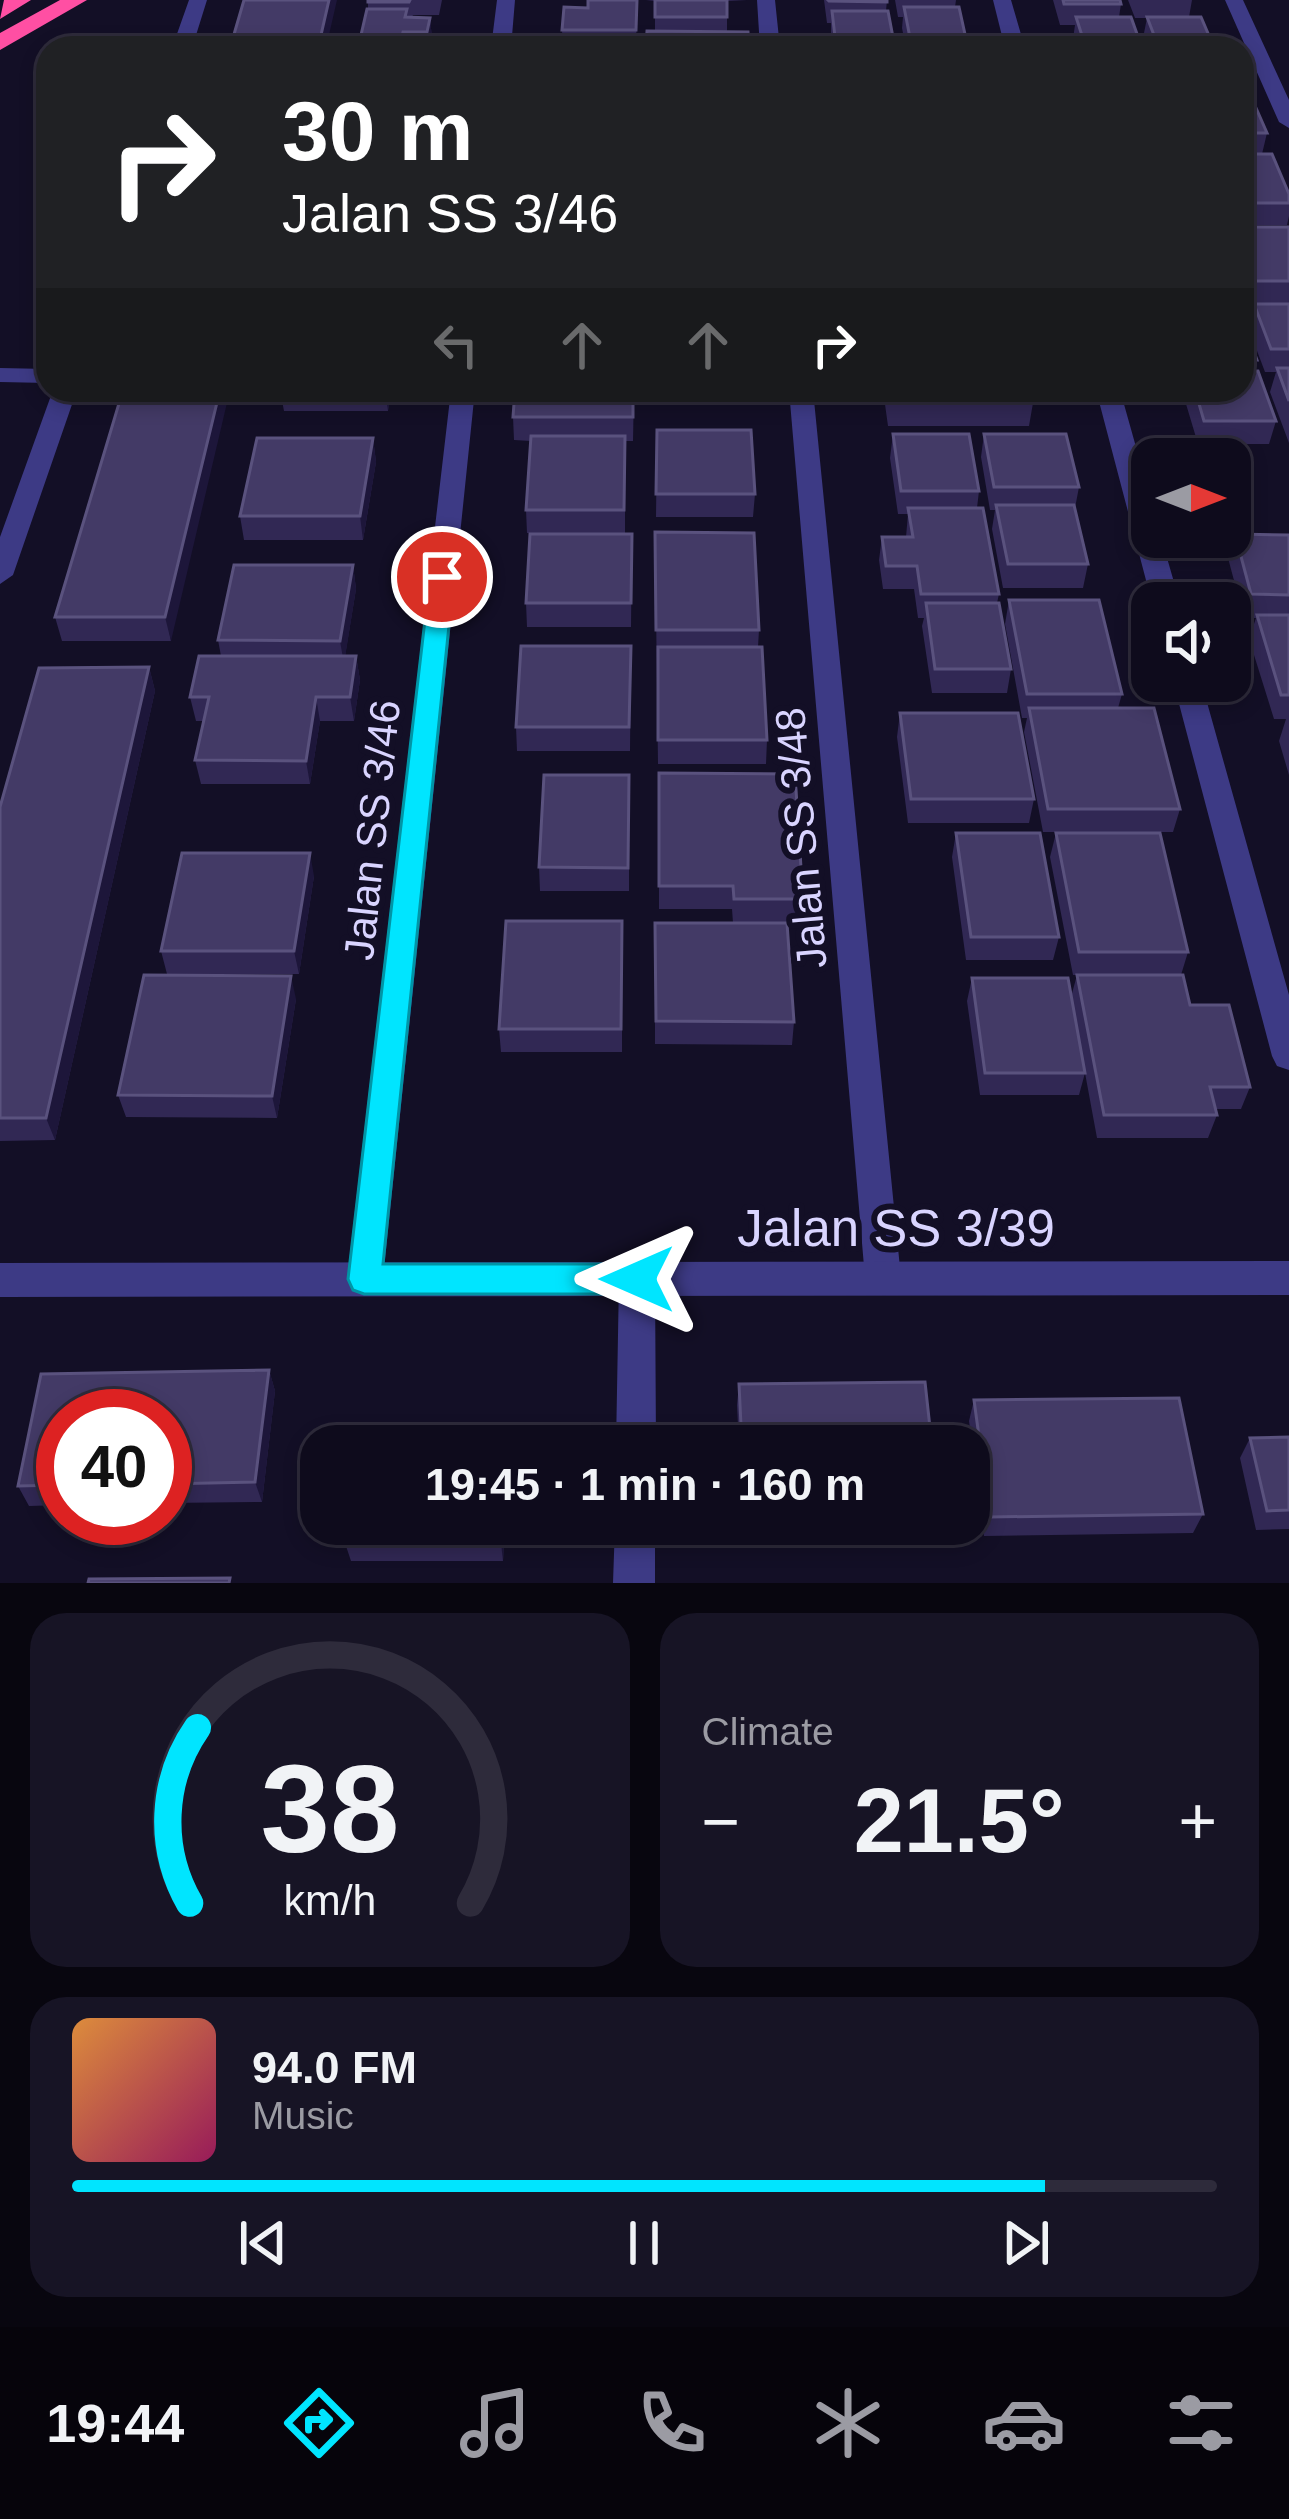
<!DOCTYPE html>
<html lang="en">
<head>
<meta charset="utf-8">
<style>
	body { margin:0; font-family:Helvetica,sans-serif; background:#171425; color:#f1f3f6; height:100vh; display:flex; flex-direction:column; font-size:45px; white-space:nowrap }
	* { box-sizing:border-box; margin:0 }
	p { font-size:39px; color:#9b9ba3 }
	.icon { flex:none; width:66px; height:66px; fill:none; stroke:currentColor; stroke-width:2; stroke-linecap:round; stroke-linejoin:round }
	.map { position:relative; height:1583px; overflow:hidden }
	.details { display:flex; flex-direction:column; gap:30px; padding:30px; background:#08060f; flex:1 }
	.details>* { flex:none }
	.hud { position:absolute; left:36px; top:36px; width:1218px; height:366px; border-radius:36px; box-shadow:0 6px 18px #0003,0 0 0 3px #2e2b3b; background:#202124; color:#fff; overflow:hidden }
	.needle { width:78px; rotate:90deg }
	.fabs { position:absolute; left:1131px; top:438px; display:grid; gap:24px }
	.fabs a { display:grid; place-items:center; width:120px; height:120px; border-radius:24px; background:#0e0b1c; box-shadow:0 6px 18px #0003,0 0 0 3px #2e2b3b; font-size:60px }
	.speed { position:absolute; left:36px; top:1389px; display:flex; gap:24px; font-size:60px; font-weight:700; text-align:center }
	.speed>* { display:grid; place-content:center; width:156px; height:156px; border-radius:50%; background:#0e0b1c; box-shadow:0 6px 18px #0003,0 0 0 3px #2e2b3b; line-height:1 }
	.speed .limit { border:18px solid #d22; background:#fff; color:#111 }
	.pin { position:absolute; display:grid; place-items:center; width:102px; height:102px; color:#fff; margin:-51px; border:6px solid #fff; border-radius:50%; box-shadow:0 3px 12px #0007 }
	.me { position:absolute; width:132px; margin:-66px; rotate:270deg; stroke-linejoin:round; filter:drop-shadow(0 0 9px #0008) }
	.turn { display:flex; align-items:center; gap:42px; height:252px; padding:0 48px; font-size:54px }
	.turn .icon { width:156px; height:156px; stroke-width:2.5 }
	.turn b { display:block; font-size:84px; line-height:102px }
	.lanes { display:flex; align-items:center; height:114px; padding:0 48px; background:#0003; justify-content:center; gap:60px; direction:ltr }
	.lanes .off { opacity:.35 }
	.big { font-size:90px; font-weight:600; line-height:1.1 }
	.details .widget { flex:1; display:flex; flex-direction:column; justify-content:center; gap:18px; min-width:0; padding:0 42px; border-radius:36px; background:#171425 }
	.details .dial { align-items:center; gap:0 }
	.dial svg { height:312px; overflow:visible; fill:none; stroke:#2e2b3b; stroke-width:7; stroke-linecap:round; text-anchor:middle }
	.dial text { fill:#f1f3f6; stroke:none }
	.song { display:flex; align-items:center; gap:36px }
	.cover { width:144px; height:144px; border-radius:18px; background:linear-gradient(135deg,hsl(30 70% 55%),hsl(330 70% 35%)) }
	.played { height:12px; border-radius:6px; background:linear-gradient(90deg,#00e5ff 85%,#2e2b3b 85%) }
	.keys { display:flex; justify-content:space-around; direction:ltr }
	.heat { display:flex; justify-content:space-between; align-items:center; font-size:66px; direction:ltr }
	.details .tiles { flex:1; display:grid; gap:30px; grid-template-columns:1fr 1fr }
	.widget:last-child { grid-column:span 2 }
	.trip { position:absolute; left:300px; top:1425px; width:690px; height:120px; border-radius:36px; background:#0e0b1c; box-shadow:0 6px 18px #0003,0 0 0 3px #2e2b3b; font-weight:600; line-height:120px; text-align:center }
	.tabs { display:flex; height:192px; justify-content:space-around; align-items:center; background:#06040b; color:#9b9ba3 }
	.tabs .icon { width:84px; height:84px }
	.tabs .current { color:#00e5ff }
	.tabs b { font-size:54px; color:#f1f3f6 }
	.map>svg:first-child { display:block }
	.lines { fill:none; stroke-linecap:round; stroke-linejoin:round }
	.minor { fill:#3d3a85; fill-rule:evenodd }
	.tertiary { fill:#3d3a85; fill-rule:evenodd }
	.motorway { fill:#ff4fa3; fill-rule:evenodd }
	.wall { fill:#312854 }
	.shaded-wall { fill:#1d163a }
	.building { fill:#433a66; stroke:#5a527e; stroke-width:3 }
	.route { fill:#00e5ff; stroke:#0095a6; stroke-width:3 }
	.labels { text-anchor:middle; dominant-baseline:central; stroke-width:12; stroke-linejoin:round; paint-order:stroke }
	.street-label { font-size:42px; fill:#d9d4ff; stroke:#130f26 }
	.near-street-label { font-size:51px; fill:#d9d4ff; stroke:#130f26 }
</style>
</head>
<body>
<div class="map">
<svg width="1289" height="1583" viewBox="0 0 1289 1583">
	<rect width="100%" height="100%" fill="#130f26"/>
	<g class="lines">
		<path class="minor" d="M189 0H207L192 48H172Z
			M497 0H515L511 48H491Z
			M757 0H775L780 48H760Z
			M993 0H1011L1025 48H1005Z
			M1225 0H1243L1289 100V128L1279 122Z
			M0 368 48 369V383L0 382Z
			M53 390H77L13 575 0 584V537Z
			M451 390H475L383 1279 378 1291 365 1296 352 1291 347 1279Z
			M789 390H813L901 1278 896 1290 883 1295 870 1290 865 1278Z
			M1096 390H1120L1152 504V537H1161L1180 603H1152Z
			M1173 681H1201L1289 995V1070L1277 1066 1272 1056Z
			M637 1262 650 1267 655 1279 656 1446H616L619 1279 624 1267Z
			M615 1524H655V1583H613Z"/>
		<path class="tertiary" d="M1289 1261V1295L0 1297V1263Z"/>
		<path class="motorway" d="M4 0H31L0 19Z
			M60 0H87L0 50V33Z"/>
	</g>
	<path class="wall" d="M368 0H442L439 15H413L412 17 430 18 432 39 430 48H358L368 9Z
		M637 0 636 48H563L562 30 588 8Z
		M646 0H747L727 1V32L655 31V1Z
		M824 0H887L886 11 895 48H810L811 37H831V23H827Z
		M895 0H956L955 7 968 48H906L902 28 903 17H898Z
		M1053 0H1120L1121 4 1119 17 1142 48H1076L1073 39 1075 25H1060Z
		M1128 0H1192L1189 17 1213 45 1226 48H1147L1143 38 1147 18H1135Z
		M1242 76 1267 133 1262 154 1289 194V216L1287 225H1242Z
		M1242 227H1289V443L1270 392 1276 372H1265L1248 327 1254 304H1242Z
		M1242 319 1257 360 1254 371 1276 421 1269 444H1198L1183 394 1184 390H1242Z
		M123 390 171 641H62L55 617Z
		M280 390H391L388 411H284Z
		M634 390 633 441H625V533H527L526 510 531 441 514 440 513 417Z
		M883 390H1030L1033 403 1029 426H888Z
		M657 430 755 494 753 517H656Z
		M893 434 979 491 977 508 999 594 997 603 1011 669 1007 693H932L922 626 924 618H918L914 589H883L879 560 882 537H906L908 514H898L890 458Z
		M984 434 1079 487 1075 508 1088 564 1083 588H1003L992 529 995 510H990L981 457Z
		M373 438 376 462 363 540H244L240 516Z
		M655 532 759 630 758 647 767 740 766 764H658Z
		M632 534 631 627H527L526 603Z
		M1235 534 1289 535V775L1279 741 1286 719H1274L1249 639 1256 618H1244L1228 558Z
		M353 565 356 589 345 656H356L360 680 354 721H320L310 784H201L195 760 204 721H196L190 697 221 656 218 640Z
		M1009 600 1122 694 1118 708 1180 809 1173 832H1043L1024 732 1027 718H1022L1005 624Z
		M631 646 630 751H517L516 727Z
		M149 667 155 691 55 1140 0 1141V807Z
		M900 713 1034 799 1029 823H908L897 737Z
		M659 773 803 899 801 923H733L732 909H659Z
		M629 775V891H540L539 867Z
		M956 833 1059 937 1053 960H966L952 857Z
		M1056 833 1188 952 1181 975 1190 1005 1250 1087 1241 1109H1216L1217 1115 1208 1138H1097L1085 1073 1079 1095H980L967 1001 972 978 1071 997 1077 975H1073L1050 857Z
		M314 876 299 974H167L161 951Z
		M622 921V1052H501L499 1029Z
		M655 923 794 1022 792 1045 655 1044Z
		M296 999 277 1118 126 1117 118 1095Z
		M269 1370 275 1391 262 1502 165 1503V1416H63V1505L29 1506 18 1486 41 1374Z
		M739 1384 932 1446H739L737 1405Z
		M974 1400 1203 1514 1193 1533 984 1536 969 1421Z
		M1289 1437V1529L1256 1530 1240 1458 1250 1438Z
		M505 1524 503 1561H351L345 1543Z
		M743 1524H935L934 1528 743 1530Z"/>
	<path class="shaded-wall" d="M329 0H337L326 48H318Z
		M430 18 432 39 429 48 427 32Z
		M220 390H230L171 641 165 617Z
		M385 390H391L388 411Z
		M373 438 376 462 363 540 360 516Z
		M353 565 356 589 344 664 340 641Z
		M356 656 360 680 354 721 350 697Z
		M149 667 155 691 55 1140 46 1118Z
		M316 697 320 721 310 784 306 761Z
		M310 853 314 876 299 974 294 951Z
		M291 976 296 999 277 1118 272 1096Z
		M269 1370 275 1391 262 1502 255 1482Z
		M502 1524H505L503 1561 501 1543Z"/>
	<path class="building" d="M244 0H329L318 48H230Z
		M368 0H410L409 2H368Z
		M588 0H637L636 30H562L564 7 588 8Z
		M655 0H727V17H655Z
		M828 0H887V2L829 1Z
		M1063 0H1120L1121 4H1064Z
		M904 7H959L968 48H912Z
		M367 9H407L405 17 430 18 427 32H403L399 48H358Z
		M832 11H888L895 48H812L811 37H835Z
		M1076 17H1131L1142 48H1086Z
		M1147 17H1201L1213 45H1225L1226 48H1159Z
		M647 31 748 32 749 48H646Z
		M572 41H630V48H571Z
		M1242 76 1267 133H1242Z
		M1242 154H1272L1289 194V203H1242Z
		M1242 227H1289V281H1242Z
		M1254 304H1289V349H1271Z
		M1242 319 1257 360H1242Z
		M1277 368H1289V401Z
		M1242 371H1258L1276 421H1204L1195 390H1242Z
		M123 390H220L165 617H55Z
		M515 390H633V417H513Z
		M889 390H1030L1033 403H891Z
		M657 430H751L755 494H656Z
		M893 434H969L979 491H901Z
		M984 434H1066L1079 487H994Z
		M531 436H625L624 510H526Z
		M257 438H373L360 516H240Z
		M996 505H1074L1088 564H1008Z
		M908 508H983L999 594H921L917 566H886L882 537H913Z
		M655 532 754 533 759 630H656Z
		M530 534H632L631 603H526Z
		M1235 534 1289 535V595L1251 594Z
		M234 565H353L340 641 218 640Z
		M1009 600H1099L1122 694H1027Z
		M926 603H999L1011 669H935Z
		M1257 615H1289V695H1281Z
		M521 646H631L629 727H516Z
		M658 647H762L767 740H658Z
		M199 656H356L350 697H316L306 761 195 760 209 697H190Z
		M149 667 46 1118H0V807L39 668Z
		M1029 708H1154L1180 809H1048Z
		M900 713H1018L1034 799H911Z
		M659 773 795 774 803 899H734L733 886H659Z
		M544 775H629L628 868 539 867Z
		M956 833H1040L1059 937H971Z
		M1056 833H1160L1188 952H1079Z
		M182 853H310L294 951H161Z
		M506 921H622L621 1029H499Z
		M655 923H787L794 1022 656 1021Z
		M144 975 291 976 272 1096 118 1095Z
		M1077 975H1183L1190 1005H1229L1250 1087H1210L1217 1115H1104Z
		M972 978H1068L1085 1073H985Z
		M269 1370 255 1482 165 1484V1416H63V1485L18 1486 41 1374Z
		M925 1382 932 1446H742L739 1384Z
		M1179 1398 1203 1514 990 1517 974 1400Z
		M358 1424H507L506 1446H356Z
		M1289 1437V1510L1267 1511 1250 1438Z
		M347 1524H502L501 1543H345Z
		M230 1578 229 1583H88L89 1579Z"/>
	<path class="route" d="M442 569 454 577 383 1264H637L649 1268 654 1279 649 1290 637 1294H364L353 1290 348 1279 430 577Z"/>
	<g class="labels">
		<g class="street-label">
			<text transform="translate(372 830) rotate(-84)">Jalan SS 3/46</text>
			<text transform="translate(801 838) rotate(-95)">Jalan SS 3/48</text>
		</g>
		<g class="near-street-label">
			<text x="896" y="1228">Jalan SS 3/39</text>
		</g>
	</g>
</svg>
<div class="fabs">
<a><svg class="needle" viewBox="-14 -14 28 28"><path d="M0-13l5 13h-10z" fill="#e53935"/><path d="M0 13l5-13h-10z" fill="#9b9ba3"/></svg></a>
<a><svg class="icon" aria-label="sound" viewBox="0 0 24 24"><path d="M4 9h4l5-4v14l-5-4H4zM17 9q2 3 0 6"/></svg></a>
</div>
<div class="speed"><div class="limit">40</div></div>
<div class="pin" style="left:442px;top:577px;background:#d93025"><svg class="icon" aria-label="arrive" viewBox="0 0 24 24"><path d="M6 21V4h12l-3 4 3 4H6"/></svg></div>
<svg class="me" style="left:637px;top:1279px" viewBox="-20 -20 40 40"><path d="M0-17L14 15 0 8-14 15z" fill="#00e5ff" stroke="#fff" stroke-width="4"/></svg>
<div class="trip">19:45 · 1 min · 160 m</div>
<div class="hud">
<div class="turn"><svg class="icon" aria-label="right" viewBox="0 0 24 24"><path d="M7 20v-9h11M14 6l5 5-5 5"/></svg><div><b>30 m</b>Jalan SS 3/46</div></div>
<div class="lanes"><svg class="icon off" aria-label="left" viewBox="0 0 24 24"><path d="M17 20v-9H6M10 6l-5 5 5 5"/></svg><svg class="icon off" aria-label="ahead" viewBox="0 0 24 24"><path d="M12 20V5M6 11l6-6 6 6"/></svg><svg class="icon off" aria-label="ahead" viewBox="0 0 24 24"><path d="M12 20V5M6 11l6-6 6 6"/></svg><svg class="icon" aria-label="right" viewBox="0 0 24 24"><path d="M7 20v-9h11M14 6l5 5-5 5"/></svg></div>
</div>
</div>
<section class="details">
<div class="tiles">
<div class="widget dial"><svg viewBox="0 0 100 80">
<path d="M14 69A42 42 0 1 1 86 69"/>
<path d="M14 69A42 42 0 0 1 16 24" stroke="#00e5ff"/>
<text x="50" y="56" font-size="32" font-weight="700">38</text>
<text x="50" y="72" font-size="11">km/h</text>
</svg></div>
<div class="widget"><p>Climate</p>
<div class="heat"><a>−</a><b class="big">21.5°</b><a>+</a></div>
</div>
<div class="widget">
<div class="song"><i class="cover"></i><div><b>94.0 FM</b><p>Music</p></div></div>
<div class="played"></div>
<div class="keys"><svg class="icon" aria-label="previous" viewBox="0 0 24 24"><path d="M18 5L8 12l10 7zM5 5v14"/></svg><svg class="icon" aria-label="pause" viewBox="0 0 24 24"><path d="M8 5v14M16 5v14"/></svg><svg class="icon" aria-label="next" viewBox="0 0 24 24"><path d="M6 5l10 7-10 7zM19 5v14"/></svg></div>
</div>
</div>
</section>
<nav class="tabs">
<b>19:44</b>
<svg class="icon current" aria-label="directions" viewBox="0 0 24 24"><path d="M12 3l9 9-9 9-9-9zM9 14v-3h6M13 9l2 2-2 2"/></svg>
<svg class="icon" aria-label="music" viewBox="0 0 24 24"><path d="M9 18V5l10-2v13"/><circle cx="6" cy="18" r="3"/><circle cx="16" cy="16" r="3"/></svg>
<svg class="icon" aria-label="phone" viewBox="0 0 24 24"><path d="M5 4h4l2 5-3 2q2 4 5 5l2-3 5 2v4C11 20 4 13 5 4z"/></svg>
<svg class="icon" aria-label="climate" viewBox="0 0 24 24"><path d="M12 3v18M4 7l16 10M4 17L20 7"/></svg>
<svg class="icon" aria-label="car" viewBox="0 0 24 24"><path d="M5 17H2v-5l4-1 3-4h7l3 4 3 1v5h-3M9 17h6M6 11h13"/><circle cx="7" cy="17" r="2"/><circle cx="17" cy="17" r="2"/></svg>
<svg class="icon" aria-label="filters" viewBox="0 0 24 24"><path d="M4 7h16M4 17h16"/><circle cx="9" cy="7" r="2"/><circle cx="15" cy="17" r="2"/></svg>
</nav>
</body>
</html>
